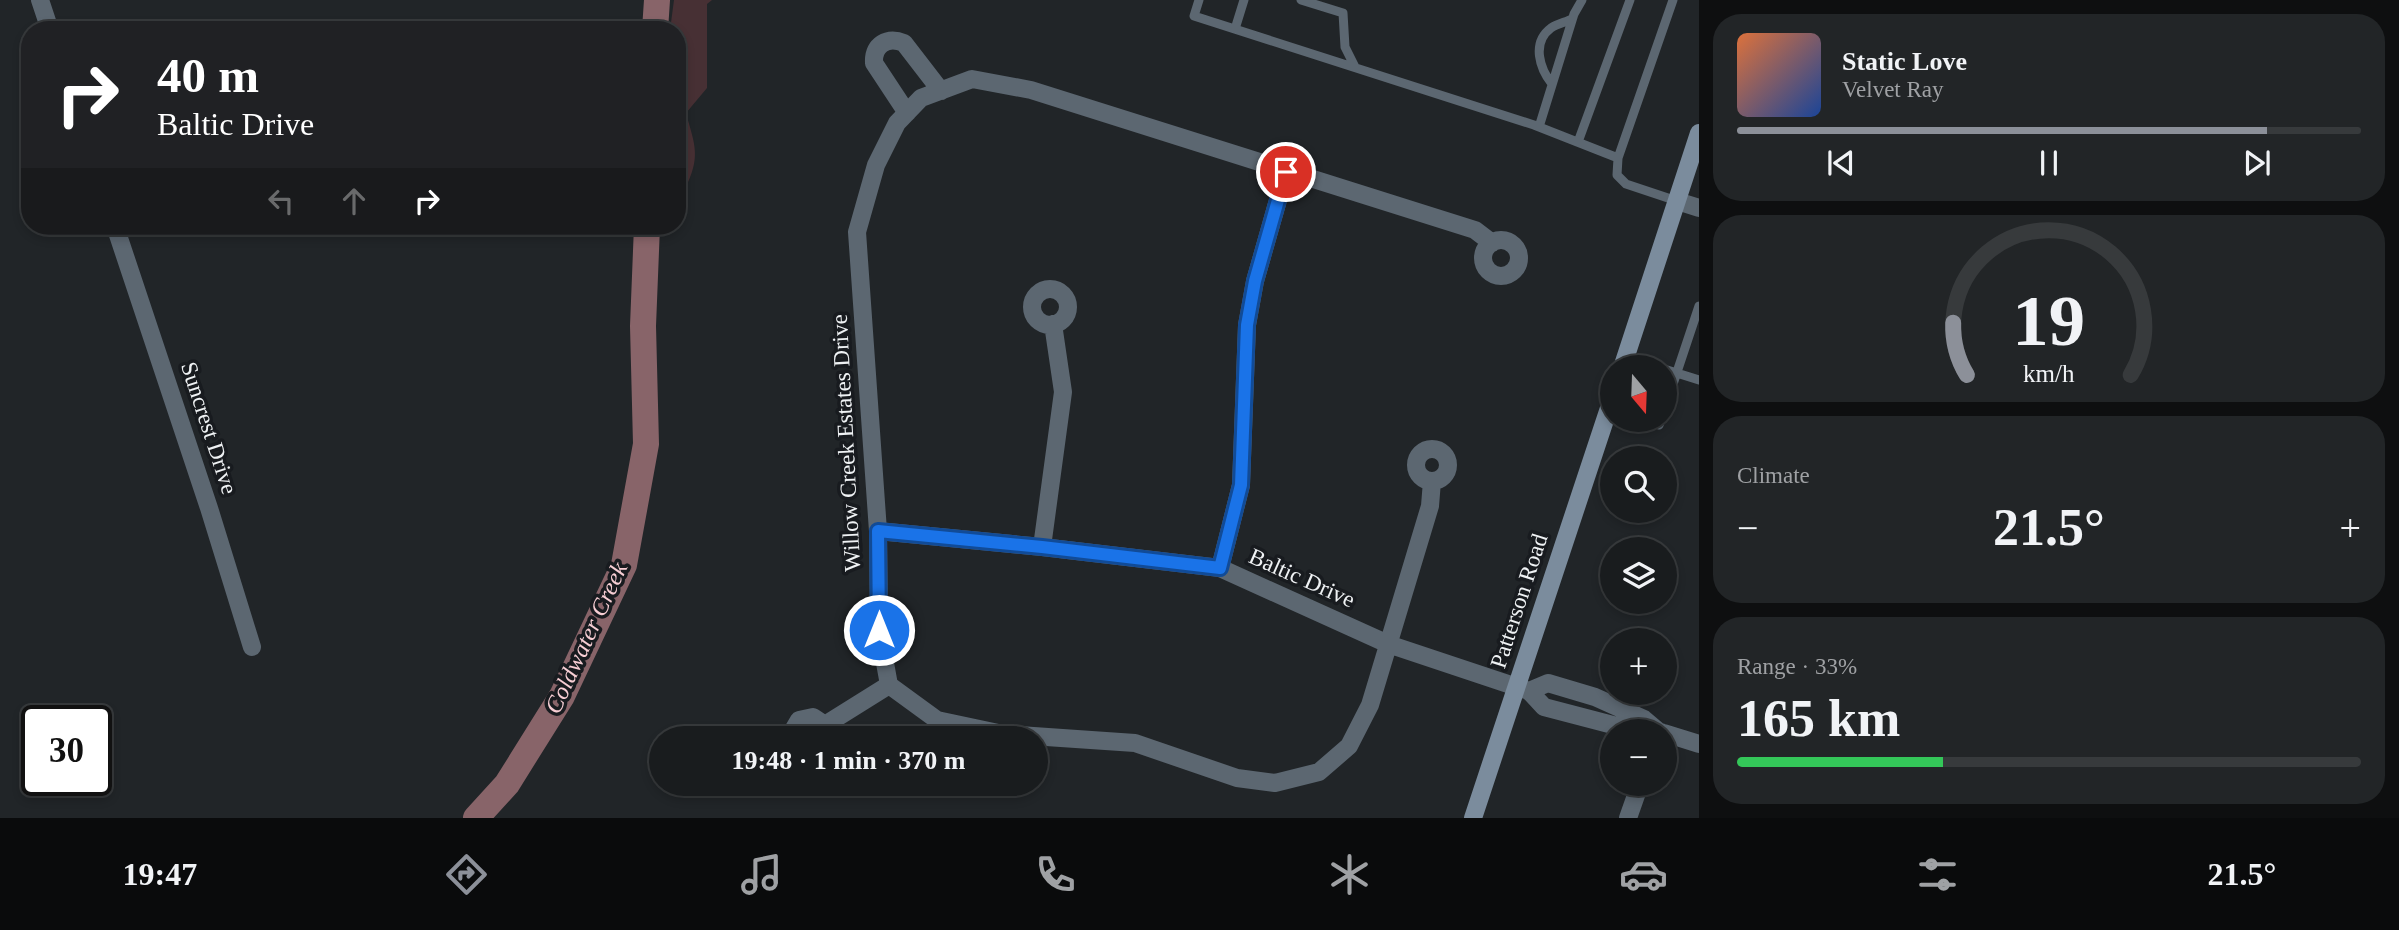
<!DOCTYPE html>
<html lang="en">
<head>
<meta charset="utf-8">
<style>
	body { margin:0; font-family:"Times New Roman",serif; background:#222527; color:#f1f3f6; height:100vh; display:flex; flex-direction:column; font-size:26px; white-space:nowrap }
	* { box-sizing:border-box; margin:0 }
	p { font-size:23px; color:#9fa1a4 }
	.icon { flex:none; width:38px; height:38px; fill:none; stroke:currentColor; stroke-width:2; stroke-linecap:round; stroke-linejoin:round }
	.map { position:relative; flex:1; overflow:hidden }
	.sheet { display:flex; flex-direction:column; gap:14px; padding:14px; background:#0e0f10; width:700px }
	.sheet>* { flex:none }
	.banner { position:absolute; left:21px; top:21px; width:665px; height:214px; border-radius:28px; box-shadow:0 4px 10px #0003,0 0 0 2px #373a3c; background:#202124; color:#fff; overflow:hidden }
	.needle { width:46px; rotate:161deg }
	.buttons { position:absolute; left:1600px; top:355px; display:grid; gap:14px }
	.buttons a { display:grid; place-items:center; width:77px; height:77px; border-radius:50%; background:#191c1e; box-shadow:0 4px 10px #0003,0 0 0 2px #373a3c; font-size:35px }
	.speed { position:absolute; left:21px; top:705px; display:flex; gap:14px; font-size:35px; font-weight:700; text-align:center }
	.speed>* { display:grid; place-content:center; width:91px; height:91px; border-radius:50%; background:#191c1e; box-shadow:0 4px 10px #0003,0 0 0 2px #373a3c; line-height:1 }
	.speed .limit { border:4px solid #111; border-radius:10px; background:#fff; color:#111 }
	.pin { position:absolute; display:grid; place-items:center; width:60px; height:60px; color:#fff; margin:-30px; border:4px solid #fff; border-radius:50%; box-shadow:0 2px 7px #0007 }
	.me { position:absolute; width:77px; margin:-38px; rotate:0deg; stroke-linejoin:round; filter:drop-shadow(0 0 5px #0008) }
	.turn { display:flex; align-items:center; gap:24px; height:147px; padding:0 21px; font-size:32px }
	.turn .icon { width:91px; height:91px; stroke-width:2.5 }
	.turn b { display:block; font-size:49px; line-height:60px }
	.lanes { display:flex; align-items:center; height:66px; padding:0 21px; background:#0003; justify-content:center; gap:35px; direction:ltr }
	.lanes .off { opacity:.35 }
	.big { font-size:52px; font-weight:700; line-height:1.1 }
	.sheet .tile { flex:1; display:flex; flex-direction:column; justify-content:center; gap:10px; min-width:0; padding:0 24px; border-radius:28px; background:#222527 }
	.sheet .dial { align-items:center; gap:0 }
	.dial svg { height:182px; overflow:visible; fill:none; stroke:#373a3c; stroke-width:7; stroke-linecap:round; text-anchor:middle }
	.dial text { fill:#f1f3f6; stroke:none }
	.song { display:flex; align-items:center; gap:21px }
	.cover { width:84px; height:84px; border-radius:10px; background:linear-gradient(135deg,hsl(20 70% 55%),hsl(220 70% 35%)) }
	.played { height:7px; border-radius:4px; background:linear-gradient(90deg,#8c9099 85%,#373a3c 85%) }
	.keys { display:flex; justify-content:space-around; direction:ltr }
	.heat { display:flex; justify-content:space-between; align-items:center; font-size:38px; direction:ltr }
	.charge { height:10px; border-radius:5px; background:linear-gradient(90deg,#34c759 33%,#373a3c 0) }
	.trip { position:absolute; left:649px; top:726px; width:399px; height:70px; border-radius:35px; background:#191c1e; box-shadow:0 4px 10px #0003,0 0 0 2px #373a3c; font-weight:700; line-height:70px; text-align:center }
	.tabs { display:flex; height:112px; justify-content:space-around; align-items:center; background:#0a0b0c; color:#9fa1a4 }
	.tabs .icon { width:49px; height:49px }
	.tabs .active { color:#8c9099 }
	.tabs b { font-size:32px; color:#f1f3f6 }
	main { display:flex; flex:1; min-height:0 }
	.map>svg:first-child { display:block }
	.green { fill:#473034 }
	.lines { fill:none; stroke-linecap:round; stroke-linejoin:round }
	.river { stroke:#886469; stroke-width:26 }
	.service { stroke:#5c6771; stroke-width:9 }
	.minor { stroke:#5c6771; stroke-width:18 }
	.tertiary { stroke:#5c6771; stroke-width:18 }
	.secondary { stroke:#7b8c9d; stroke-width:18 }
	.route-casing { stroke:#114b97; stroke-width:18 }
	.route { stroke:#1a73e8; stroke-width:12 }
	.labels { text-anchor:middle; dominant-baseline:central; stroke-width:7; stroke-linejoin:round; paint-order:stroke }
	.street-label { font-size:23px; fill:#eff2f4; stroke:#181b1f }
	.water-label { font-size:24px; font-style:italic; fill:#f7ced4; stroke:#181b1f }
</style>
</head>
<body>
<main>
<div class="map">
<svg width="1699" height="818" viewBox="0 0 1699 818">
	<rect width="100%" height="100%" fill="#212528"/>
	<path class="green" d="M674 0H712L707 4V88L686 113C695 146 701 156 685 189L677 146V30H670Z"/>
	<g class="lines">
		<path class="river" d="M655 30 657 0
			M476 818 507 784 562 696 624 565 646 444 643 326 647 226"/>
		<path class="service" d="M1199 0 1194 16 1534 125 1618 158 1617 175 1626 184 1677 201
			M1301 0 1343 13 1345 47 1355 67
			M1235 29 1244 0
			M1552 84C1540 69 1531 43 1551 28 1557 24 1566 22 1572 19
			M1539 127 1574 14 1582 0
			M1578 142 1630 0
			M1618 158 1673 0
			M1626 357 1660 368
			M1664 369 1699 380
			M1664 411 1699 306
			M1659 425 1661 420"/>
		<path class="minor" d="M40 0 50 30
			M907 113 874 63C873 45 887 36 904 43L941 91
			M115 226 209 508 252 647
			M1483 258a18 18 0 1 1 36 0a18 18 0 1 1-36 0Z
			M1032 307a18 18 0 1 1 36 0a18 18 0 1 1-36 0Z
			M1416 465a16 16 0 1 1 32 0a16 16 0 1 1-32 0Z
			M1432 481 1430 506 1370 705 1349 746 1319 772 1275 783 1237 778 1135 743 1003 734 937 720 889 685 879 630 878 531 857 232 876 165 897 123 921 98 972 79 1031 90 1475 230 1492 243
			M878 531 1042 547 1220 568 1388 644 1529 691 1544 707 1632 730 1661 732
			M1042 547 1063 392 1053 324
			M1220 568 1241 485 1247 325 1255 281 1286 172
			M1529 691 1548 683 1595 697 1644 719 1657 730
			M825 725 889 685
			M1664 733 1699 744
			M792 738V732L799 720 813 717 825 725 828 738
			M1628 818 1640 784"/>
		<path class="tertiary" d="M1677 201 1699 208"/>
		<path class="secondary" d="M1622 368 1699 133
			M1473 818 1612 399"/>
	</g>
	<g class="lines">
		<g class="route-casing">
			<path id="route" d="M879 630 878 531 1042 547 1220 568 1241 485 1247 325 1255 281 1286 172"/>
		</g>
		<use href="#route" class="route"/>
	</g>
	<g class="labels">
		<g class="street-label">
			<text transform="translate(209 428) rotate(72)">Suncrest Drive</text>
			<text transform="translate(846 443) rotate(-93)">Willow Creek Estates Drive</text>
			<text transform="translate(1302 578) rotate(24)">Baltic Drive</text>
			<text transform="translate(1519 601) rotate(-72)">Patterson Road</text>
		</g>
		<g class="water-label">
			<text transform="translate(586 638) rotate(-65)">Coldwater Creek</text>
		</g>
	</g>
</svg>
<div class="buttons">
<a><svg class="needle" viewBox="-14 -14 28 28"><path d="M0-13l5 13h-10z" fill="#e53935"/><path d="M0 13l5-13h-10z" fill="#9fa1a4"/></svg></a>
<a><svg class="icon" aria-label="search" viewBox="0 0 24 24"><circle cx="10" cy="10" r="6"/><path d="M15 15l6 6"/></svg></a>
<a><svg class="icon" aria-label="layers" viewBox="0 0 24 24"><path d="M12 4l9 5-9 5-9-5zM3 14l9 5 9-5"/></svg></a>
<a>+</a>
<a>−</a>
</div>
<div class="speed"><div class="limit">30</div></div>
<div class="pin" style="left:1286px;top:172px;background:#d93025"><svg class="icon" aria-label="arrive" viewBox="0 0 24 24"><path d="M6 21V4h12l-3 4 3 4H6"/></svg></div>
<svg class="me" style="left:879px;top:630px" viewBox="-20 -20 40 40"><circle r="17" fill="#1a73e8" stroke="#fff" stroke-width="3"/><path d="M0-11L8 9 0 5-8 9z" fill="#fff"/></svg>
<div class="trip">19:48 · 1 min · 370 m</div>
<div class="banner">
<div class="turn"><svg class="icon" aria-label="right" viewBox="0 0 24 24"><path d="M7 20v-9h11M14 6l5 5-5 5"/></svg><div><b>40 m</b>Baltic Drive</div></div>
<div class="lanes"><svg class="icon off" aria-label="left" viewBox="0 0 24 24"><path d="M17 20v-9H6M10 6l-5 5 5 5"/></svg><svg class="icon off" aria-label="ahead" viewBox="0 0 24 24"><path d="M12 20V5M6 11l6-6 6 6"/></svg><svg class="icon" aria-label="right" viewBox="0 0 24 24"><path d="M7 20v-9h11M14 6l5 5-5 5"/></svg></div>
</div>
</div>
<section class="sheet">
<div class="tile">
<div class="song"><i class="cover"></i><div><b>Static Love</b><p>Velvet Ray</p></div></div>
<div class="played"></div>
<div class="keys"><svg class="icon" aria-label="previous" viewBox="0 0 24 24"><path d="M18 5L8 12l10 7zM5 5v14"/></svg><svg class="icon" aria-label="pause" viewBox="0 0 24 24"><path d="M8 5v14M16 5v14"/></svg><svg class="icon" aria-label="next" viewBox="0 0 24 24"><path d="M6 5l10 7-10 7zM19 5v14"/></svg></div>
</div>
<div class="tile dial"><svg viewBox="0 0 100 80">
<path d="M14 69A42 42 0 1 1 86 69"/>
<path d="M14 69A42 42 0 0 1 8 46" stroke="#8c9099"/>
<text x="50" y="56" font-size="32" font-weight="700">19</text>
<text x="50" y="72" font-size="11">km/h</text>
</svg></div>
<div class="tile"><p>Climate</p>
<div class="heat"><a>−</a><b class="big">21.5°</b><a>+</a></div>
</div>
<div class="tile"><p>Range · 33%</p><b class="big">165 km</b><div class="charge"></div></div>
</section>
</main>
<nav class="tabs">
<b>19:47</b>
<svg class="icon active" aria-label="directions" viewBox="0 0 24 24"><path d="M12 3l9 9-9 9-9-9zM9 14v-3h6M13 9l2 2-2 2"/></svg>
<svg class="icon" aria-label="music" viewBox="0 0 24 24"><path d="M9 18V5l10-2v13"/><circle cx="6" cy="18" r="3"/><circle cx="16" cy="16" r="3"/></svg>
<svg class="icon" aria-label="phone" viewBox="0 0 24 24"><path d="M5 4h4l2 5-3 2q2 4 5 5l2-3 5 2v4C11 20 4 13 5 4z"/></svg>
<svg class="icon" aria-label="climate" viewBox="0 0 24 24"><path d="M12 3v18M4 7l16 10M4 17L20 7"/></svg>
<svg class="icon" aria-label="car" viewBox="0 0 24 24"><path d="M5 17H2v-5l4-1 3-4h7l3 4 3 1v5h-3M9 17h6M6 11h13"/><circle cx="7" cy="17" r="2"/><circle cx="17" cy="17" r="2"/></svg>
<svg class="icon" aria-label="filters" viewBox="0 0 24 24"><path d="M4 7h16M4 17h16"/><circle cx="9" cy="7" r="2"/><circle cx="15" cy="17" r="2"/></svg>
<b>21.5°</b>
</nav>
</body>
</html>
